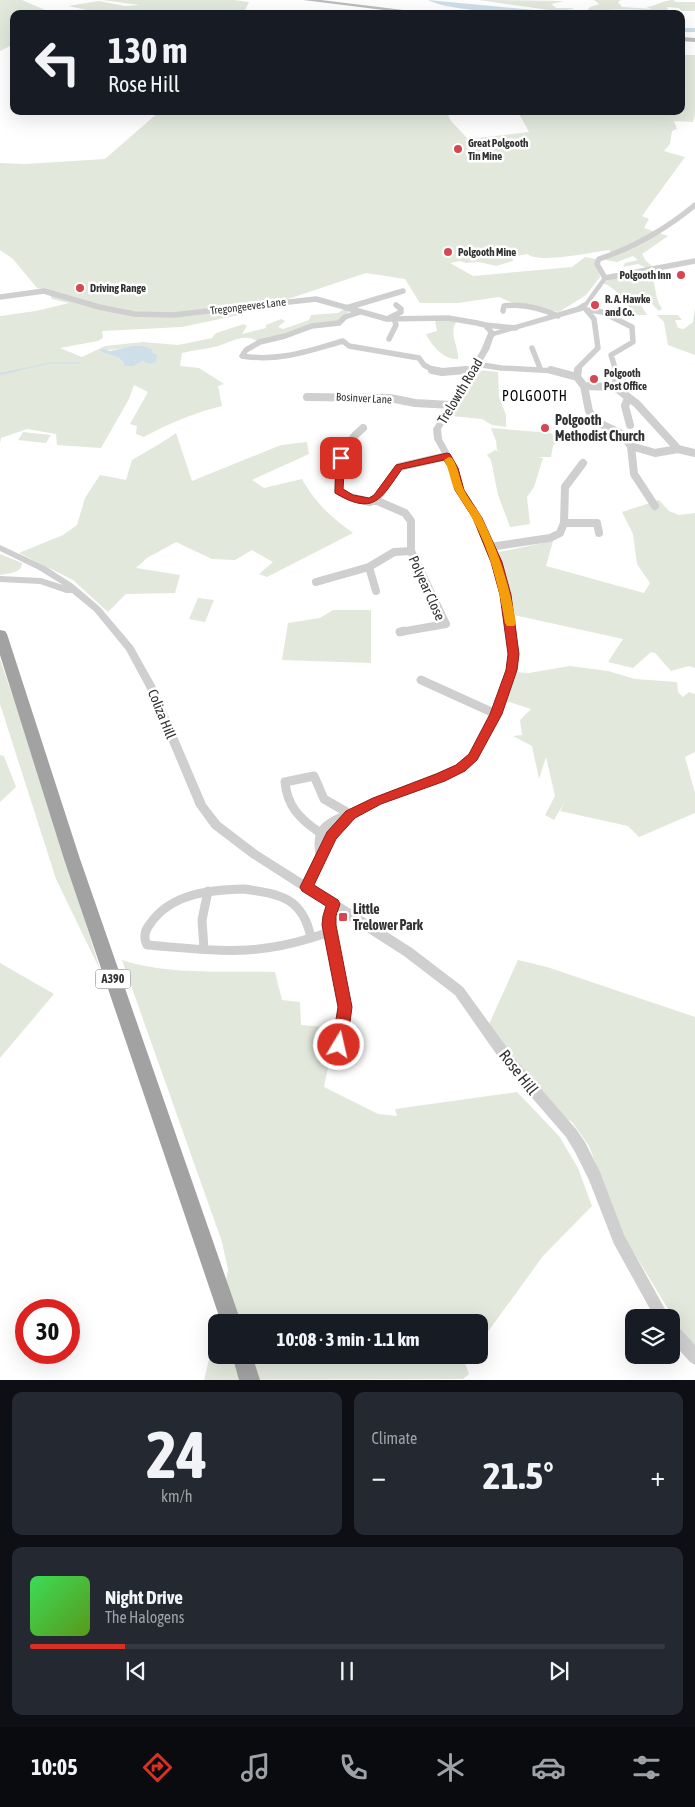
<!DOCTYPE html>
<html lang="en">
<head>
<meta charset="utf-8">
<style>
	body { margin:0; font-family:"Asap Condensed",sans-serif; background:#242831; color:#f1f3f6; height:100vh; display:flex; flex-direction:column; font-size:19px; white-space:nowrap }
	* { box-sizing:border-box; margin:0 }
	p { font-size:16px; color:#9ea1a6 }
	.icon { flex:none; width:28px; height:28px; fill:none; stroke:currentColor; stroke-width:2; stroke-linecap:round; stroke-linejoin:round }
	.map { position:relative; height:1380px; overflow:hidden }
	.side { display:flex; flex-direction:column; gap:12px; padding:12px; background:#0d0f14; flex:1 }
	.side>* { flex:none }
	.guide { position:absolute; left:10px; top:10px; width:675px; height:105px; border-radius:10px; box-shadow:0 5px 20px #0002; background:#171b24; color:#f1f3f6; overflow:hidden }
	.tools { position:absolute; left:625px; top:1309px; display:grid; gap:10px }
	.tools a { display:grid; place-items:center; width:55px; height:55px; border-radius:10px; background:#171b24; box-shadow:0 5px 20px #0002; font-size:25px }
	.speed { position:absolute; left:15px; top:1299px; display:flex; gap:10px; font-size:25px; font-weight:700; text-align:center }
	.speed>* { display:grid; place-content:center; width:65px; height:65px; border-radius:50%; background:#171b24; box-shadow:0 5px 20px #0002; line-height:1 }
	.speed .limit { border:8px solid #d22; background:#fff; color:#111 }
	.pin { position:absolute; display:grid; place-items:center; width:42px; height:42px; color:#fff; margin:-21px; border-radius:10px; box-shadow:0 2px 8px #0006 }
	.me { position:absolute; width:55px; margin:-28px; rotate:9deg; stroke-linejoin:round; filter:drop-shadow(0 0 4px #0008) }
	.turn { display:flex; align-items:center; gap:18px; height:105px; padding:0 15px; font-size:22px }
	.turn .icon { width:65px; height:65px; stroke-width:2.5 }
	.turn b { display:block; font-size:35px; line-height:42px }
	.big { font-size:38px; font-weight:700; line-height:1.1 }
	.side .card { flex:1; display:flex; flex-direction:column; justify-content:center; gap:8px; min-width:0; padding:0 18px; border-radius:10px; background:#242831 }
	.side .dial { align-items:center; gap:0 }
	.dial b { font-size:65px; line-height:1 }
	.song { display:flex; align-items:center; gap:15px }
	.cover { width:60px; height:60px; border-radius:8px; background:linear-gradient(135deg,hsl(130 70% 55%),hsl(90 70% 35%)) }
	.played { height:5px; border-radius:2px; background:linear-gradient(90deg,#d93025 15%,#363941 15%) }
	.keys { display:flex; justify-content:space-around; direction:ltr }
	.heat { display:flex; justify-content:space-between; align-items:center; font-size:28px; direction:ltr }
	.side .tiles { flex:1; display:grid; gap:12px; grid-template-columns:1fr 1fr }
	.card:last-child { grid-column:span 2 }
	.trip { position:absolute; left:208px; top:1314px; width:280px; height:50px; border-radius:10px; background:#171b24; box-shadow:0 5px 20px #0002; font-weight:700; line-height:50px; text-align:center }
	.tab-bar { display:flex; height:80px; justify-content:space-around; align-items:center; background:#090b0e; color:#9ea1a6 }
	.tab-bar .icon { width:35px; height:35px }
	.tab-bar .selected { color:#d93025 }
	.tab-bar b { font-size:22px; color:#f1f3f6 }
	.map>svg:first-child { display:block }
	.green { fill:#e2e8dc; fill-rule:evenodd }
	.water { fill:#cedfe9 }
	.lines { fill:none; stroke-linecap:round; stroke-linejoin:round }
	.stream-far1 { stroke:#cedfe9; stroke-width:1 }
	.stream { stroke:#cedfe9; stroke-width:2 }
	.river { fill:#cedfe9; fill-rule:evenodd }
	.minor-far3 { stroke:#cfcfcf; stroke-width:5.5 }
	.minor-far2 { stroke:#cfcfcf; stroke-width:8 }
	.minor-far1 { stroke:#cfcfcf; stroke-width:9 }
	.minor { stroke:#cfcfcf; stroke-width:12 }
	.tertiary { fill:#cfcfcf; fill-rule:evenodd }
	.secondary { fill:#bcbcbc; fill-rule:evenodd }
	.trunk { fill:#a2a2a2; fill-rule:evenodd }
	.route { fill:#d93025; stroke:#8d1f18 }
	.slow { fill:#f59e0b }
	.poi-dot { fill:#d74651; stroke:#fff; stroke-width:2 }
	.labels { text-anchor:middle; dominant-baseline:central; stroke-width:5; stroke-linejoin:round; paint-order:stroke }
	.far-poi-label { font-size:11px; font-weight:bold; fill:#323232; stroke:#fff; text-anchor:start }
	.far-street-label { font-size:11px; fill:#323232; stroke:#fff }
	.shield { fill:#fff; stroke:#707070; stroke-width:1 }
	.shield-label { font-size:12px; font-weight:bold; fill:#323232 }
	.street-label { font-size:14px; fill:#323232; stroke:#fff }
	.far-quarter-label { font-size:14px; letter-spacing:1px; fill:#000; stroke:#fff }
	.poi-label { font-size:14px; font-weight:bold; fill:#323232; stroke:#fff; text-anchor:start }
	.near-street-label { font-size:16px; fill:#323232; stroke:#fff }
</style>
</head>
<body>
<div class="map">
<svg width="695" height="1380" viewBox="0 0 695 1380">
	<rect width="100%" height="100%" fill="#fff"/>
	<path class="green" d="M0 0H22L45 10 80 13 87 10 68 6 99 1 125 6 140 5 102 0H233L249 2 243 14H14V44L0 51Z
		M479 0 564 1 551 4 556 8H572L574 9 556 11Z
		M594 0H621L618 2 622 7 652 9 646 7C657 6 663 0 674 0L675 2H695V11H682L679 8 667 7 669 13H656L654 10C638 10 623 9 608 10 599 11 593 14 584 14L590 7 599 4Z
		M681 55H695V115L693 122 674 121 677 129 672 131 670 144 664 151 685 157 642 216 649 219 644 228 668 236 642 254 646 261 654 268 648 269 638 264 623 267 625 263 638 260 633 256 617 262 605 260 613 255 609 250C593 252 539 264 527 254L512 257 513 261 496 266 479 262 466 263 460 261 450 263 473 276 572 267 585 257 596 259 600 277 586 295 559 312 515 304 499 297 458 303H420L405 279 366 273 267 306 242 310 239 315 182 327 102 331 103 338 98 341 60 348 82 357 105 346 143 342 178 345 212 338 216 333 244 324 247 326 242 334 266 328V325L281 319 285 321 278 327 283 329 309 320 311 315 338 313 344 309 350 311 337 322 257 341C243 333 232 342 218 346 207 349 194 350 182 353L180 366 199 368 224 384 218 386 222 406C194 413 169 423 144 437L136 434 137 426 130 424 148 392 134 385 129 399 101 448 57 445 56 434 27 429 1 438 0 444V316L36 311 69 303 52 299 48 290 37 288 13 259 0 250V163L25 164 105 159 160 111H446L451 121 468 139 529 132 518 112 522 111H681ZM144 346 151 352 148 364 143 361 134 366H123L124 363 119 358 99 351Z
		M639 275 652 278C657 289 654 296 662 309L659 311 652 304 639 302 647 315H634C625 302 618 289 603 283L614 277Z
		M695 307V355L668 345 664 322 657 315H678L682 320H675L678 328 684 329 693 322Z
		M458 320C447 331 459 346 458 359 444 360 431 345 426 334L437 331 435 321Z
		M479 370 498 372 499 397 506 415V427L492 425 482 419 452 416Z
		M491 428 551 433 557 441 553 446 551 457H537L543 458 534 487 527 497 530 524 510 527 498 495 491 460 487 455 495 450 501 452 497 450 496 441Z
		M23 432 51 435 46 443 18 440Z
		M176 433 192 481 281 445 307 442 309 454 252 480 264 488 302 479C316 504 331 517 353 533L267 577 259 574 273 562 252 550 235 560 212 559 176 542 147 558 136 568 180 575 175 593 126 594 108 612 73 580 19 553 63 535 77 525 85 498 100 475 126 480 132 460 161 443Z
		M659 500 669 511 679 515 695 513V668L689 666 671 671 655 653 651 652 633 668 608 662 623 639 514 615 499 552 553 541 546 566 644 593 650 583 637 564 633 534 622 512Z
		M0 554 22 563C22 574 8 573 0 575Z
		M198 598 214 600 205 622 189 619Z
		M333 610H371V663L282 660 288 623 320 618Z
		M0 659 25 732 101 972 56 879 0 704Z
		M570 666 608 671 635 679 677 682 678 692 683 697 689 692 695 694V752L685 757 695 793V813L639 837 628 826 560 811 566 799 554 820 545 815 555 796 546 757 539 779 532 746 513 736 522 735 520 720 531 709 503 700 514 672 529 673Z
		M0 755 4 756 16 787 0 802Z
		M122 960C166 975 228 971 275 972L282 1000 300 1002 301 1025 336 1028 324 1087 378 1114 397 1116 395 1109 517 1092 559 1136 578 1168 592 1206 543 1256 479 1344V1322H218L228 1270 222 1242Z
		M518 960 547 967 695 1017V1347L679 1327 622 1233 589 1146 572 1122 564 1117 532 1084 489 1024Z
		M0 963 54 994 0 1058Z
		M216 1330V1355H471L465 1363 469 1374 463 1379 204 1380Z"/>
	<path class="water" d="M133 346H144L153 350 151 352 157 355 156 362 148 364 143 361 134 366H123L124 363 119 358 99 351 103 349 110 351Z"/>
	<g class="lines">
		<path class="stream-far1" d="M13 371 50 363H79"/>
		<path class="stream" d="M0 374 19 370"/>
		<path class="river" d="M428 0 555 12 558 14C531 14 449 12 428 0Z
			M681 28H695V32H681Z"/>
		<path class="minor-far3" d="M695 205C666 229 635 247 599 259L597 264 605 278 695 261
			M0 297 44 291 99 307 134 314 173 315 316 299 387 319 448 318 477 323 485 325 493 334
			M346 308 403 291
			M590 310 602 312 632 327 633 342 611 355 616 371
			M503 311 504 306C523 303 541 308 558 316
			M360 312 345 317 339 323 312 326 285 336 260 342 246 350 242 356C280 362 307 351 343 341L349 346 419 358 424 365 435 371
			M389 318 401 312V309L396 305
			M485 325 516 328
			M389 339 396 325 394 319
			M532 348 540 368
			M476 364 501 368 558 371
			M458 371 471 369
			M578 371 579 367 598 348 594 319 583 306"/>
		<path class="minor-far2" d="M432 370 442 372 466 370
			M551 370 577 377
			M578 370 577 377 584 386 589 411 595 421 622 434 631 446 655 453 678 449
			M584 386 615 387 637 404 678 449 695 453
			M615 387 617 376 615 370
			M307 397 390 398 415 403 451 405
			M628 398 625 406 630 425
			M363 428C342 445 338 465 338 491L350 497 370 502 378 497 399 467 447 456
			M631 446 634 474 655 506
			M375 500 405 513 411 521V551L446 624 400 632
			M564 523H597L599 533
			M490 547 550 538 560 533 564 523 565 487 583 463
			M369 567 376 591
			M316 582 369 567 394 552 411 551"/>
		<path class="minor-far1" d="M400 632 404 631
			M421 680 496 714
			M319 832C300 819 287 806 285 782L314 776 324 799 350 814
			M321 860C314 830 324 824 350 814
			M244 889C281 894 303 898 311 938 250 957 209 950 147 945 143 937 145 930 150 924 171 893 210 890 244 889Z
			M334 904C326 924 332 942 336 963
			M311 938 330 932
			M204 949 202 920 208 891"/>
		<path class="minor" d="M336 962 345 1007 339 1045"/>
		<path class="tertiary" d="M603 277 608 278 589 304 582 311 494 336 489 350 441 429 442 439 458 468 464 490 481 518 501 562 511 595 517 634 518 654 516 669 501 714 477 760 465 771 381 804 354 817 335 839 313 885 412 948 463 987 516 1060 576 1129 585 1142 600 1172 624 1235 670 1318H655L614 1244 589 1180 575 1152 566 1137 506 1068 455 995 404 956 250 857 212 828 196 806 146 687 126 650 94 611 72 593H66L40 584 0 582V576L41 578 63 585 39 570 0 551V545L45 566 73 584 100 607 133 646 156 687 206 804 220 822 258 851 304 880 327 833 346 811 373 798 457 765 469 754 491 714 506 669 508 654 507 634 501 595 491 562 473 518 456 490 450 468 434 439 433 429 481 350 488 333 576 307 585 302Z
			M671 1322 676 1324 695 1345V1365L690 1362 671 1341Z"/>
		<path class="secondary" d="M303 0H321L436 14H416Z
			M681 37 695 38V42L681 41Z"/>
		<path class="trunk" d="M0 630 5 631 7 634 80 859 241 1322H221L64 859 0 655Z
			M232 1355H252L260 1380H239Z"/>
	</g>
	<path class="route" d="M447 453 450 454 458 468 464 490 482 518 502 562 511 595 519 654 517 670 502 714 477 760 465 771 445 781 381 804 355 818 336 839 314 885 338 900 340 904 336 916V925L352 1007 347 1045 344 1050 339 1052 334 1050 332 1045 338 1007 322 925 323 916 326 906 302 891 300 887 327 832 346 811 373 798 436 774 456 765 469 754 490 714 506 670 508 654 500 595 491 562 473 518 455 490 449 468 444 460 402 469C380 500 374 516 335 493L336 458 341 455 345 458 343 489 353 495 369 498 374 495 396 465Z"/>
	<path class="slow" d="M449 457 452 458C459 468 459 479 464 490 469 501 478 509 483 520 499 553 510 587 516 623L514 626H507L505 623C499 587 490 550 472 518 468 509 461 501 456 492 450 482 450 470 444 460Z"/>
	<g class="poi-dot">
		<circle cx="458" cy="149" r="5"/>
		<circle cx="448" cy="252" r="5"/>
		<circle cx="681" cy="275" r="5"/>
		<circle cx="80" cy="288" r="5"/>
		<circle cx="595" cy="305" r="5"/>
		<circle cx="594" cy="379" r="5"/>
		<circle cx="545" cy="428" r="5"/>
		<rect x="338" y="912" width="10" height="10" rx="2.5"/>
	</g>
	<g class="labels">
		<g class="far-poi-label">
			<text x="468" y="143">Great Polgooth<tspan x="468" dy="13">Tin Mine</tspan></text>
			<text x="458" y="252">Polgooth Mine</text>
			<text x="671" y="275" text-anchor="end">Polgooth Inn</text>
			<text x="90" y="288">Driving Range</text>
			<text x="605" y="299">R. A. Hawke<tspan x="605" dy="13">and Co.</tspan></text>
			<text x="604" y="373">Polgooth<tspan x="604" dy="13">Post Office</tspan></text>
		</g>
		<g class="far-street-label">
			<text transform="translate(248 306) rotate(-7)">Tregongeeves Lane</text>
			<text transform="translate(364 398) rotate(3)">Bosinver Lane</text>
		</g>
		<rect class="shield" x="95.5" y="969.5" width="35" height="19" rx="4"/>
		<g class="shield-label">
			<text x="113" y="979">A390</text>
		</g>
		<g class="street-label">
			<text transform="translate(460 391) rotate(-59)">Trelowth Road</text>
			<text transform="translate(427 588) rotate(66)">Polyear Close</text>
			<text transform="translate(162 714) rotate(68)">Coliza Hill</text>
		</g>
		<g class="far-quarter-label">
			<text x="535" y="396">POLGOOTH</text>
		</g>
		<g class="poi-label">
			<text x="555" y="420">Polgooth<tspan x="555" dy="16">Methodist Church</tspan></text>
			<text x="353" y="909">Little<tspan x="353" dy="16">Trelower Park</tspan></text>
		</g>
		<g class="near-street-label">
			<text transform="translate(519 1072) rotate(52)">Rose Hill</text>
		</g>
	</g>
</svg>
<div class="tools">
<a><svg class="icon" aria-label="layers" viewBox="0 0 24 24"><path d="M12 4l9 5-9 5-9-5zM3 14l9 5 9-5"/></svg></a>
</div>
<div class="speed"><div class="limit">30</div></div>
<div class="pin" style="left:341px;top:458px;background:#d93025"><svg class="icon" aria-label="arrive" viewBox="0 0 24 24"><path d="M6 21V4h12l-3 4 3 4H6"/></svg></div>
<svg class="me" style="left:339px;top:1045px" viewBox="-20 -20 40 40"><circle r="17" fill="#d93025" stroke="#fff" stroke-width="3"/><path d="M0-11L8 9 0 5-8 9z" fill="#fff"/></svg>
<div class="trip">10:08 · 3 min · 1.1 km</div>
<div class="guide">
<div class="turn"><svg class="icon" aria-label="left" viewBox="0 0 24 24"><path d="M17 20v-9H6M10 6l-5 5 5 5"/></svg><div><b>130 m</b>Rose Hill</div></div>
</div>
</div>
<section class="side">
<div class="tiles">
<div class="card dial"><b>24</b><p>km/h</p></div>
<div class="card"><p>Climate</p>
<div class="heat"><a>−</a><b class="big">21.5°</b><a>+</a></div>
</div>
<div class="card">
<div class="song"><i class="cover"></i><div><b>Night Drive</b><p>The Halogens</p></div></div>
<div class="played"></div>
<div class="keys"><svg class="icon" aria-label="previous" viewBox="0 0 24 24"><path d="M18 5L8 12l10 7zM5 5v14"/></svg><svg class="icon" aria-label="pause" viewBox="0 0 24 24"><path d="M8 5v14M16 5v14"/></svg><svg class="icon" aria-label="next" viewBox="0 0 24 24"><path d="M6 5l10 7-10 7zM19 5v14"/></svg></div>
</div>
</div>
</section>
<nav class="tab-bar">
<b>10:05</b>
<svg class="icon selected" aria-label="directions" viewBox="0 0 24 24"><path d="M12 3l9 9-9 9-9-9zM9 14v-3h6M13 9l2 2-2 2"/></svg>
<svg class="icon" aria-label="music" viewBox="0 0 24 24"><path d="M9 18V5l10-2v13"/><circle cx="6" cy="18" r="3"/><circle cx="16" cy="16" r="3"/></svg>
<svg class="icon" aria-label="phone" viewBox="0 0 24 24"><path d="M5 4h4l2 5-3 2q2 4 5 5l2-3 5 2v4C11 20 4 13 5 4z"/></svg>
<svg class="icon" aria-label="climate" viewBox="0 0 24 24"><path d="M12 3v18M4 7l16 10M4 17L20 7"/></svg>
<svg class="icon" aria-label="car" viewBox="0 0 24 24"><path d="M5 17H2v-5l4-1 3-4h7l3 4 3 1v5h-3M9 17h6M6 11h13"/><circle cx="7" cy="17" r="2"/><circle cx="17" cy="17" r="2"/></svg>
<svg class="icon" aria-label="filters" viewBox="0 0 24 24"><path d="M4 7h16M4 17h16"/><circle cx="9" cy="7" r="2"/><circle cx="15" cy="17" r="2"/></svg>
</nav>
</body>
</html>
